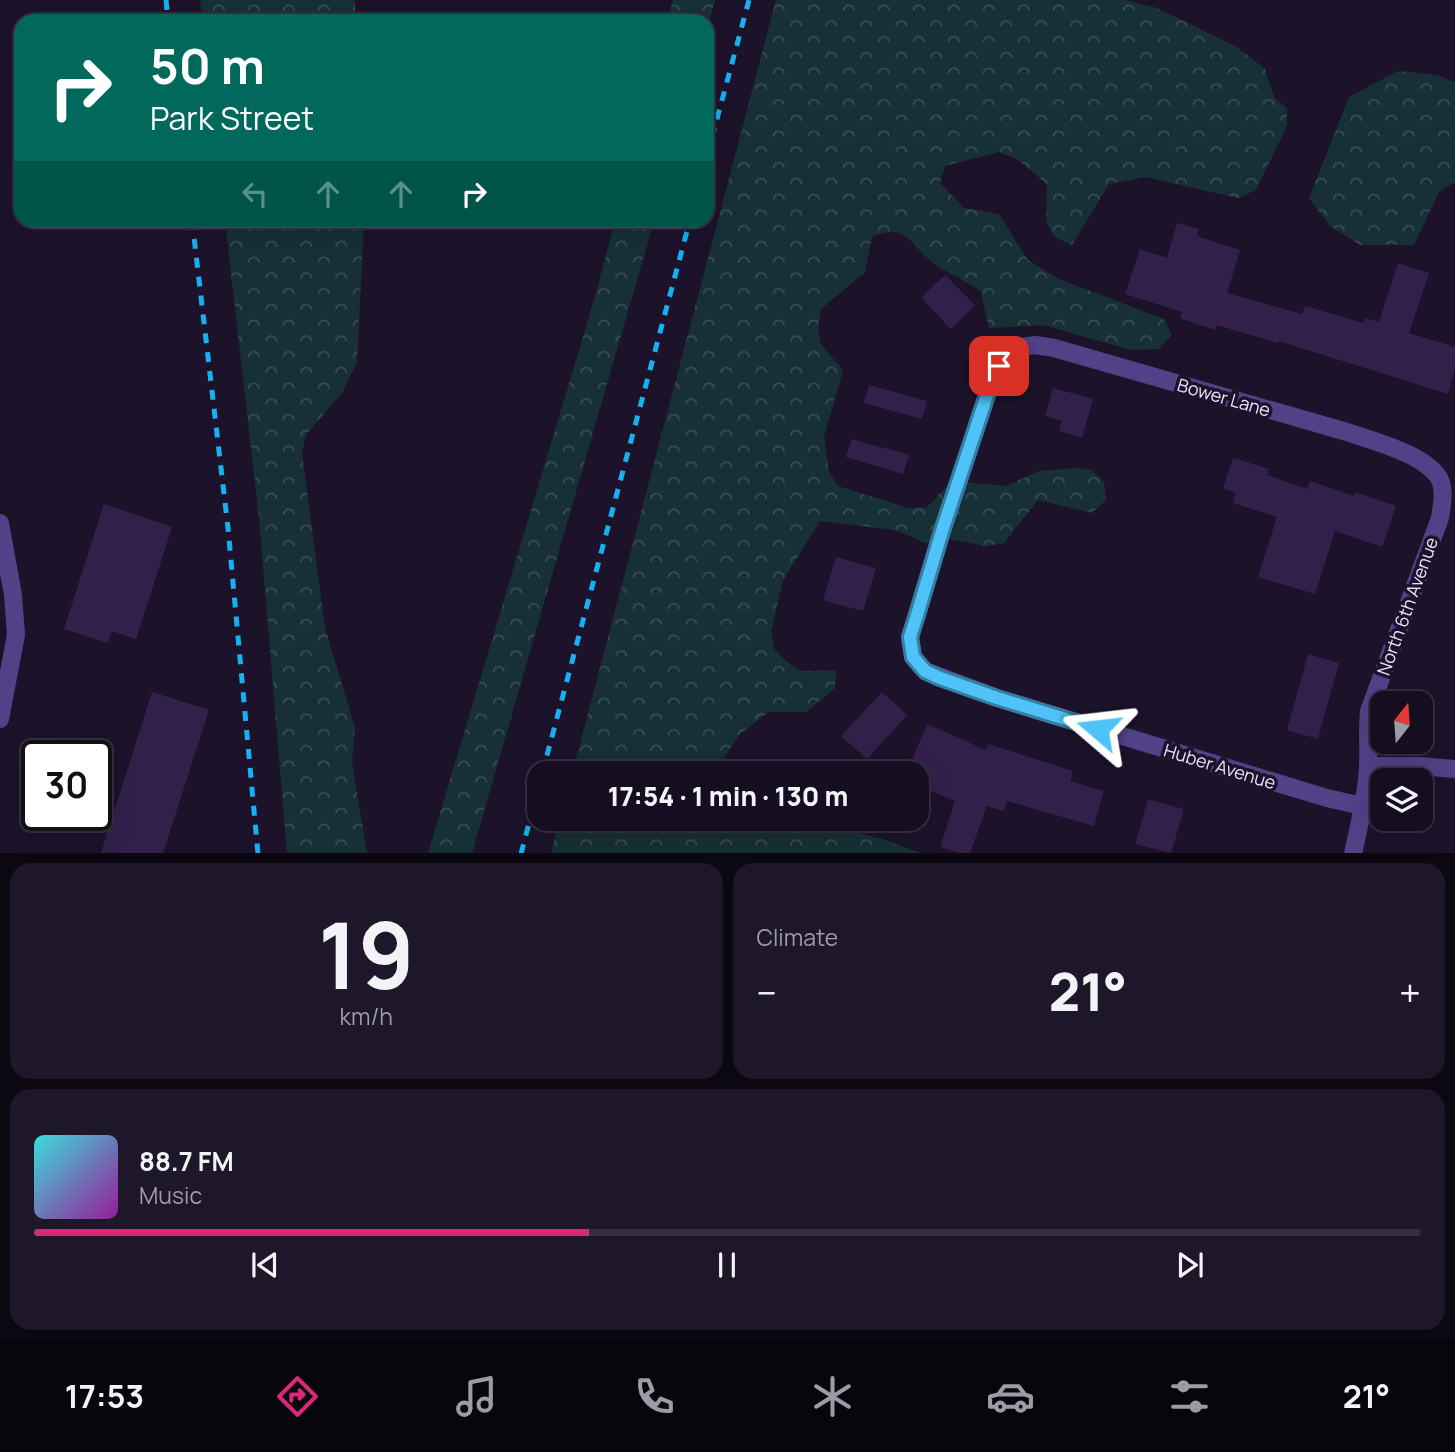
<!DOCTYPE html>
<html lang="en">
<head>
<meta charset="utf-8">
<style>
	body { margin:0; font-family:Manrope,sans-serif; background:#1e1729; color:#f1f3f6; height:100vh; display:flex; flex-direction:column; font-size:26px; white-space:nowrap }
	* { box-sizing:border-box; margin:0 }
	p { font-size:23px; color:#9d9ca5 }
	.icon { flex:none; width:38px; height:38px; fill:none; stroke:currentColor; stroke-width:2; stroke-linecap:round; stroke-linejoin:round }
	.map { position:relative; height:853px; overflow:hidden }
	.drawer { display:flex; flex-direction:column; gap:10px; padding:10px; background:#0c0812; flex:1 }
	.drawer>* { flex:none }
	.top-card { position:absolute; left:14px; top:14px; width:700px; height:214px; border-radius:21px; box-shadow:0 7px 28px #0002,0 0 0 2px #342e3e; background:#00695c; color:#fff; overflow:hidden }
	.needle { width:46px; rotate:17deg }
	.controls { position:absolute; left:1370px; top:691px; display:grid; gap:14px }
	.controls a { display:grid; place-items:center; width:63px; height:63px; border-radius:14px; background:#150e20; box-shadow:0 7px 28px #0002,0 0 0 2px #342e3e; font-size:35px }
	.speed { position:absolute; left:21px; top:740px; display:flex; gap:14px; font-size:35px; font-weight:700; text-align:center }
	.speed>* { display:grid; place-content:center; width:91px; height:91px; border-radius:50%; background:#150e20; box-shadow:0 7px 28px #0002,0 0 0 2px #342e3e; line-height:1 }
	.speed .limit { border:4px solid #111; border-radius:10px; background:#fff; color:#111 }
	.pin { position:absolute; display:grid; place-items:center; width:60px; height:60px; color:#fff; margin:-30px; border-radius:14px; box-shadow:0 4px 10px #0006 }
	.me { position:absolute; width:77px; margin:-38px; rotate:287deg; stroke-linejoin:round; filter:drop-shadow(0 0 5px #0008) }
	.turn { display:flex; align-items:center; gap:24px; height:147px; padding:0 21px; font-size:32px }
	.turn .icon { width:91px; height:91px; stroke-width:2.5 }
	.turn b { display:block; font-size:49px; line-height:60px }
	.lanes { display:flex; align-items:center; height:66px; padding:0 21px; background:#0003; justify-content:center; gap:35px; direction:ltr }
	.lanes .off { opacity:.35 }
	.big { font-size:52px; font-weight:800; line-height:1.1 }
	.drawer .tile { flex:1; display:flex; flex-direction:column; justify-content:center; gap:10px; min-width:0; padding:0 24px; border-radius:21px; background:#1e1729 }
	.drawer .dial { align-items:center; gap:0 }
	.dial b { font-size:91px; line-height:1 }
	.song { display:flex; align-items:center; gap:21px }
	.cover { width:84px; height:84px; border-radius:10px; background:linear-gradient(135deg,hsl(180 70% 55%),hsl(300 70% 35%)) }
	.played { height:7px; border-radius:4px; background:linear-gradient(90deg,#db2777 40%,#342e3e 40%) }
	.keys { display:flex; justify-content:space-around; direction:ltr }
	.heat { display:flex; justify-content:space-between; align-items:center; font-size:38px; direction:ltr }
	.drawer .tiles { flex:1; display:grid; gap:10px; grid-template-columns:1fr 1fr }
	.tile:last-child { grid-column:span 2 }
	.trip { position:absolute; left:527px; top:761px; width:402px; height:70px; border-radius:21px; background:#150e20; box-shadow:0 7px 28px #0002,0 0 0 2px #342e3e; font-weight:800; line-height:70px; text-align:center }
	.menu { display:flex; height:112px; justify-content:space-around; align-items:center; background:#08060d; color:#9d9ca5 }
	.menu .icon { width:49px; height:49px }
	.menu .active { color:#db2777 }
	.menu b { font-size:32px; color:#f1f3f6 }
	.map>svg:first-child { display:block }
	.forest { fill:url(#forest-crowns) }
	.building { fill:#32204b }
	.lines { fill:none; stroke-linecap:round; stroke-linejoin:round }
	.minor { stroke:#524187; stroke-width:18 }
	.rail { stroke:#17b0f2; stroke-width:5; stroke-dasharray:10 9; stroke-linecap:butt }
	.route-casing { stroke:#337fa1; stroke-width:18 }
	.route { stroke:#4fc3f7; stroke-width:12 }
	.labels { text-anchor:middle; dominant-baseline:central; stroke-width:7; stroke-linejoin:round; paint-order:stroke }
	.street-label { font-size:18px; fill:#e9dffd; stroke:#1c132b }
</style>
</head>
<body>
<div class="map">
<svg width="1455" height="854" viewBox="0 0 1455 854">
	<defs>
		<pattern id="forest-crowns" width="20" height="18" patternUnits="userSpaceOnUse" patternTransform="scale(1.75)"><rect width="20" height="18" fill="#163035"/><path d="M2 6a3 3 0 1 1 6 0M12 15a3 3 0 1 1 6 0" fill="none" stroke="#384e53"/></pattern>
	</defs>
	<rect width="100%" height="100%" fill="#1c132b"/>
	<path class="forest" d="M200 0H355L356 21H202Z
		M673 0H715L707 29V21H667Z
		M776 0H1126L1157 8 1237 47 1265 69 1274 97 1287 108V126L1256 190 1238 198 1145 177 1109 184 1072 245 1054 237 1046 221 1047 184 1017 159 999 152 945 166 940 183 964 208 999 214 1028 260 1059 279 1164 319 1172 335 1159 349 1131 350 1043 325 989 328 981 292C966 280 947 274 932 262 908 242 908 224 872 236L865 272 821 309 818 327 820 343 843 370 824 437 829 472 838 486 908 508 927 507 952 481 1006 486 1039 471 1075 468 1092 470 1104 482 1106 500 1092 513 1038 500 1004 543 986 546 949 539 931 545 895 530 820 521 783 580 771 632 774 649 786 661 801 671 836 670 835 688 806 712H769L739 735 714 773 572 774Z
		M1398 71 1437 75 1455 82V182L1439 192 1414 245H1360L1330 226 1309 198 1349 97Z
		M225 221H364L357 362 342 393 306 435 302 453 325 628 355 727 352 762 367 853H287L259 518Z
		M615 221H654L472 853H428L595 297Z
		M560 819H803L886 840 921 853H551Z"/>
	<path class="building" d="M1177 223 1199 229 1197 236 1240 250 1227 293 1302 314 1305 306 1363 323 1365 318 1379 322 1398 263 1429 273 1409 333 1455 347V368L1448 394 1279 341 1278 343 1217 325 1215 330 1180 318 1182 312 1125 294 1140 249 1167 258Z
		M945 275 975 305 951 329 921 298Z
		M869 385 927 401 922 419 864 403Z
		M1053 388 1093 399 1082 438 1059 431 1062 421 1045 416Z
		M852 439 909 455 903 474 846 457Z
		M1233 458 1269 469 1267 475 1307 489 1310 481 1354 496 1355 492 1396 506 1382 547 1335 531 1315 594 1258 577 1277 517 1233 503 1236 493 1223 488Z
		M104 504 172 527 136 639 112 631 108 643 64 629Z
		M836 557 876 568 863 611 823 600Z
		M1308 654 1339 663 1318 739 1287 730Z
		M152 692 209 710 163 853H101Z
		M882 692 907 715 867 759 841 736Z
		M927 724 986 750 988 744 1073 771 1070 781 1104 791 1094 826 1007 801 1004 811 987 806 970 853H960L940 847 955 801 917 785V774H906Z
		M1148 799 1184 809 1171 853 1135 844Z"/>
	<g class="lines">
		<path class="minor" d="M0 523 13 595 16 635 0 719
			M1368 766H1420L1455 769
			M1353 854C1359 825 1367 795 1368 766 1369 748 1367 730 1369 711L1440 518C1442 505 1446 486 1437 475 1420 453 1373 441 1347 432L1054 348 1035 345 1022 347 1007 356 999 366 988 392 943 528 910 637 913 657 925 671 997 698 1327 798 1362 806"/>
		<path class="rail" d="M166 0 168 21
			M707 156 749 0
			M192 220 228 528 258 854
			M542 774 690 220
			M521 854 539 785"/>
	</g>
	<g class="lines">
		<g class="route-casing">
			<path id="route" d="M999 366 988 392 943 528 917 615 910 637 913 657 925 671 940 678 997 698 1098 729"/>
		</g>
		<use href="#route" class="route"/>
	</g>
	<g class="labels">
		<g class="street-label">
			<text transform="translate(1224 397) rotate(16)">Bower Lane</text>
			<text transform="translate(1407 606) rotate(-70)">North 6th Avenue</text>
			<text transform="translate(1220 766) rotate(17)">Huber Avenue</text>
		</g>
	</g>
</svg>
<div class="controls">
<a><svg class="needle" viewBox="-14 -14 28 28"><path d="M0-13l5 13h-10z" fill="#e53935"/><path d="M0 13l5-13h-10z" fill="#9d9ca5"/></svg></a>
<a><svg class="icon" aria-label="layers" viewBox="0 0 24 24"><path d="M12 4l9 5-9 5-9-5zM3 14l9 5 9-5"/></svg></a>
</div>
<div class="speed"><div class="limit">30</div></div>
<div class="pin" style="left:999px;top:366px;background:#d93025"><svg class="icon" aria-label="arrive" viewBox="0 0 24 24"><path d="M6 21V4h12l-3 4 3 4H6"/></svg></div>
<svg class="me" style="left:1098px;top:729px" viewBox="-20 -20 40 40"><path d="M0-17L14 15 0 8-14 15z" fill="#4fc3f7" stroke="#fff" stroke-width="4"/></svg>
<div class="trip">17:54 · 1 min · 130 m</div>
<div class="top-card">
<div class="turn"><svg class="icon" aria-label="right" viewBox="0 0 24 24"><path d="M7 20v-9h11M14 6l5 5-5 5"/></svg><div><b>50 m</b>Park Street</div></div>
<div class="lanes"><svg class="icon off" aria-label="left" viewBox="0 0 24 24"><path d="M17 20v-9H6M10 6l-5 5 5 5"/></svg><svg class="icon off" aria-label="ahead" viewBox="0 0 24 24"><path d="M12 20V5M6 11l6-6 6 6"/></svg><svg class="icon off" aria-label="ahead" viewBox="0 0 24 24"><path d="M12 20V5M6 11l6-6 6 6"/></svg><svg class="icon" aria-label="right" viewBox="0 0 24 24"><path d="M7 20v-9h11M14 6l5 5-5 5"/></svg></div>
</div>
</div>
<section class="drawer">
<div class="tiles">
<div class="tile dial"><b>19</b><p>km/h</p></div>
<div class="tile"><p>Climate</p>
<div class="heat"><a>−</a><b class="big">21°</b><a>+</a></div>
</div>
<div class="tile">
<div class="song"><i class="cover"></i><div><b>88.7 FM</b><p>Music</p></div></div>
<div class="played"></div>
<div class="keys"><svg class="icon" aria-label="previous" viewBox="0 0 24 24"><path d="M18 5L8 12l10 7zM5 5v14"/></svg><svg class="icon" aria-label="pause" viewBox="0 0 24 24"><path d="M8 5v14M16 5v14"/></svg><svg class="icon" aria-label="next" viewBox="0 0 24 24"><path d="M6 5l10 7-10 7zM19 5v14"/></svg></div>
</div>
</div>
</section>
<nav class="menu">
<b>17:53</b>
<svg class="icon active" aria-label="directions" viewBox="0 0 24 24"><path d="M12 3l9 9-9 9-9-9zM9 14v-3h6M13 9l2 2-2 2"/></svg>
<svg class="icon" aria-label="music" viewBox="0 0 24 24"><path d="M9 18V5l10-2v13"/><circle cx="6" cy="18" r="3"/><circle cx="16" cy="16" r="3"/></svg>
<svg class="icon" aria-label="phone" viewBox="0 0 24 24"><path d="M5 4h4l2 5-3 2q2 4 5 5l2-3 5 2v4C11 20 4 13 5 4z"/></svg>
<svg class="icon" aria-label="climate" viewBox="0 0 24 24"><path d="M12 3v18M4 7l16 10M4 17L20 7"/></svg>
<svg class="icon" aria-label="car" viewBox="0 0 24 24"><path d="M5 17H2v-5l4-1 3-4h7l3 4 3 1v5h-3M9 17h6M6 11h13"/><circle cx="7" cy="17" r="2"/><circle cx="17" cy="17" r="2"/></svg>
<svg class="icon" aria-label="filters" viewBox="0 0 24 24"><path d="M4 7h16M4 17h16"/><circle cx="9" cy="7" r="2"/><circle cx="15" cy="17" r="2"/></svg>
<b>21°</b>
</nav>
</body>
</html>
